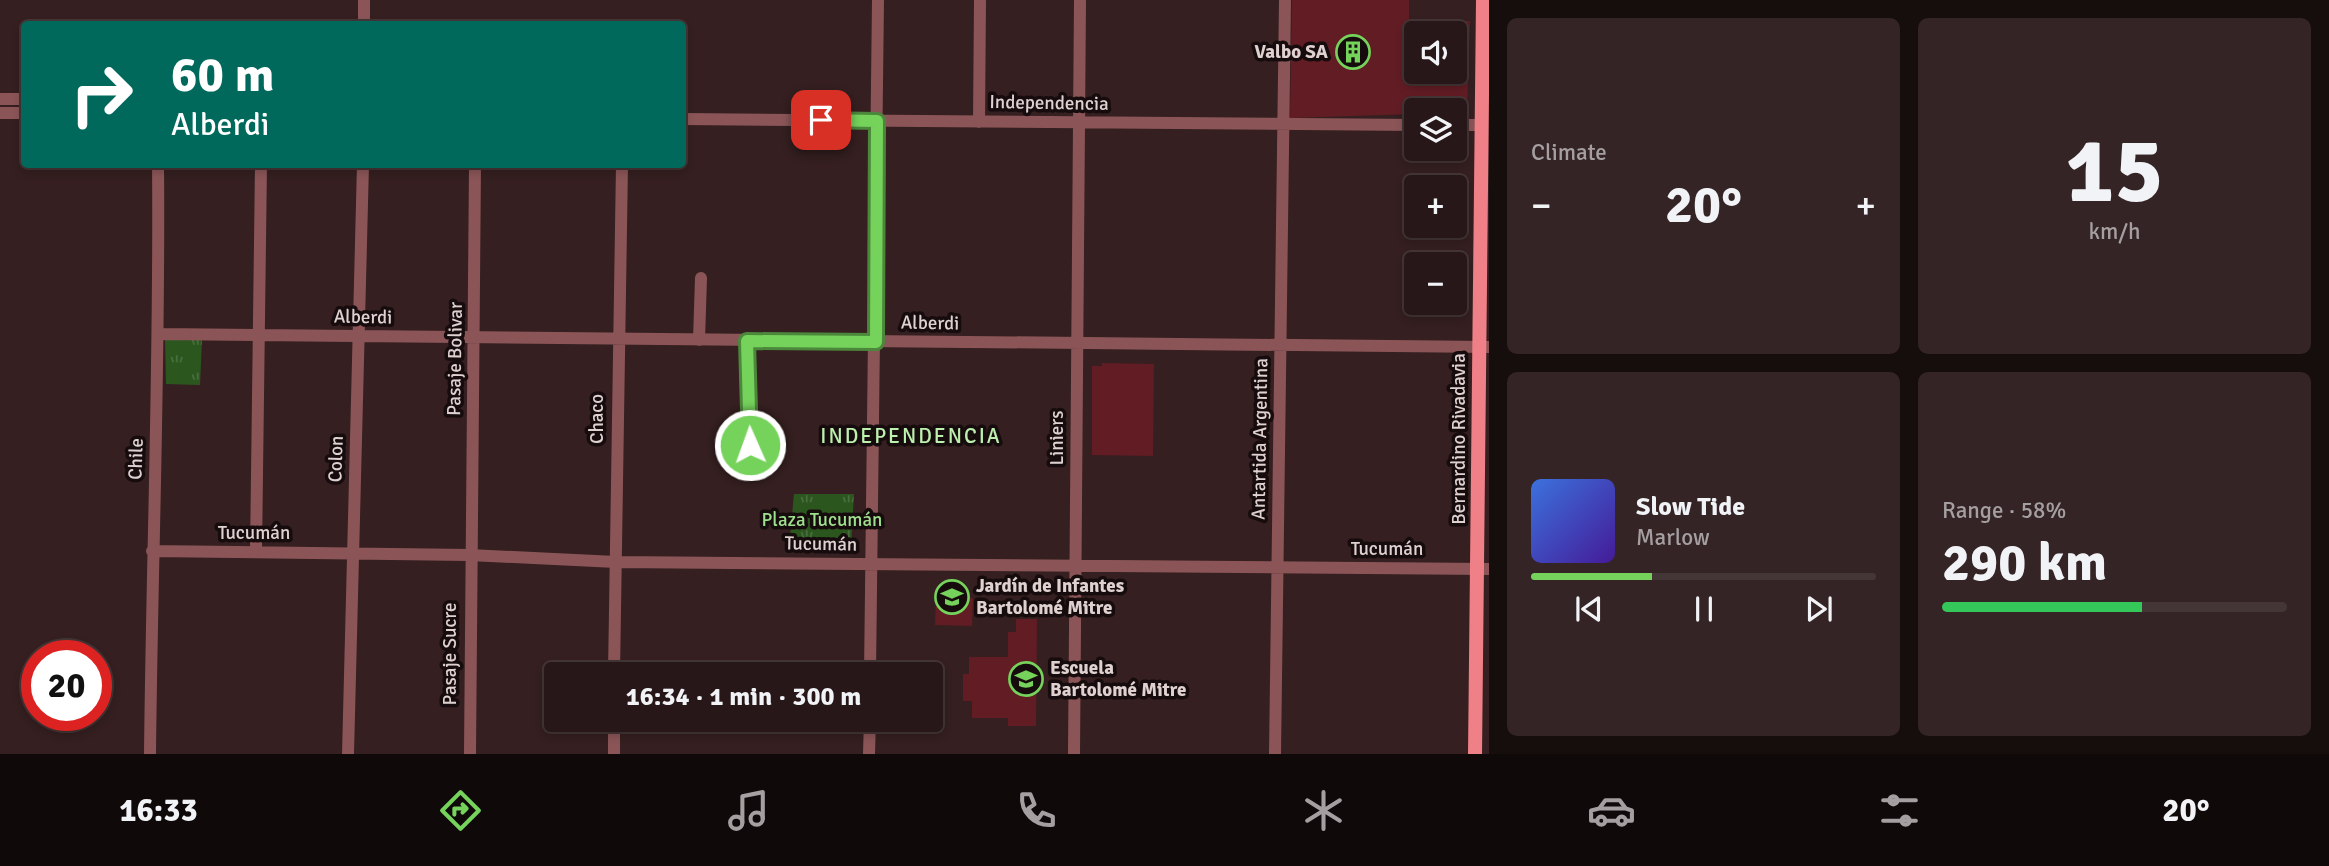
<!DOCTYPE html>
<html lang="en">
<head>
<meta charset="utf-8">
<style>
	body { margin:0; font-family:Signika,sans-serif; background:#342425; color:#f1f3f6; height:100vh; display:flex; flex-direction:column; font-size:26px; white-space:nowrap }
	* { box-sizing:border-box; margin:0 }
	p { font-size:23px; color:#a59fa2 }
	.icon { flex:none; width:38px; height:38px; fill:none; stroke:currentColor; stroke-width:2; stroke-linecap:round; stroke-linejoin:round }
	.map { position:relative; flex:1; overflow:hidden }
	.panel { display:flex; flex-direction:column; gap:18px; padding:18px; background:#160d0d; width:840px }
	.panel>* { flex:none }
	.guide { position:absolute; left:21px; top:21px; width:665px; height:147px; border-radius:7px; box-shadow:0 4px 10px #0003,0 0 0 2px #443637; background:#00695c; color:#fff; overflow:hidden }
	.buttons { position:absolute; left:1404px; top:21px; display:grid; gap:14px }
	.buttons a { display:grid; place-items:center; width:63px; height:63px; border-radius:7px; background:#281718; box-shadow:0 4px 10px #0003,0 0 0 2px #443637; font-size:35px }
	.speed { position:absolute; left:21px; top:640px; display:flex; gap:14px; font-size:35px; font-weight:700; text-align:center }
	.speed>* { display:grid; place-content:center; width:91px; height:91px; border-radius:50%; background:#281718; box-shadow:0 4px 10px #0003,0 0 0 2px #443637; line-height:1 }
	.speed .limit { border:10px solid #d22; background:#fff; color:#111 }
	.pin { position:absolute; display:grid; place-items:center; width:60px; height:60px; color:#fff; margin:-30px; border-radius:14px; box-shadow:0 4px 10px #0006 }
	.me { position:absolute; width:77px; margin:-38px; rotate:358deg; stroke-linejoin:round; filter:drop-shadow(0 0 5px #0008) }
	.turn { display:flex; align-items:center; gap:24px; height:147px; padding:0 35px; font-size:32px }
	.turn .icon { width:91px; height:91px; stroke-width:2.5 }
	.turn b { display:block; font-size:49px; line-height:60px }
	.big { font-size:52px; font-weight:700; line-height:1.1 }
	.panel .tile { flex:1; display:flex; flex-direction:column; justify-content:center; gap:10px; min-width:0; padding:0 24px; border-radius:10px; background:#342425 }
	.panel .dial { align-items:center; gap:0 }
	.dial b { font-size:91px; line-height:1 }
	.song { display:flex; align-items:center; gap:21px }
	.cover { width:84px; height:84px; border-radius:10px; background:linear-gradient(135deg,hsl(220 70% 55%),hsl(260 70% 35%)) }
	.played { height:7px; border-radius:4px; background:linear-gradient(90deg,#75d25b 35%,#443637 35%) }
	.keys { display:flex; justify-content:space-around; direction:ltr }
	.heat { display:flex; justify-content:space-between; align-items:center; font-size:38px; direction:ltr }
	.charge { height:10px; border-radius:5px; background:linear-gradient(90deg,#34c759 58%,#443637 0) }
	.panel .tiles { flex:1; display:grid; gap:18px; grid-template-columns:repeat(2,1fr) }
	.trip { position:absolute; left:544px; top:662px; width:399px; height:70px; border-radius:7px; background:#281718; box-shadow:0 4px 10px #0003,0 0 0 2px #443637; font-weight:700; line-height:70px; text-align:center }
	.dock { display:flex; height:112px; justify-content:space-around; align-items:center; background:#10090a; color:#a59fa2 }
	.dock .icon { width:49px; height:49px }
	.dock .active { color:#75d25b }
	.dock b { font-size:32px; color:#f1f3f6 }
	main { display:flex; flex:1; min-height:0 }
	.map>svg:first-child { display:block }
	.grass { fill:url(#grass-tufts) }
	.building { fill:#621c24; fill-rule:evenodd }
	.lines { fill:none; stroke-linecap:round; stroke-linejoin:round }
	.minor { stroke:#8b5557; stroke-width:12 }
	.major { stroke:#f08087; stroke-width:14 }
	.route-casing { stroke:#4c883b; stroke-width:18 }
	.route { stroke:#75d25b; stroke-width:12 }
	.labels { text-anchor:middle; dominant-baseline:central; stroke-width:7; stroke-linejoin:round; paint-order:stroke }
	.poi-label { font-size:19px; font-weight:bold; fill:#e0d1d1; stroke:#160c0d; text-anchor:start }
	.street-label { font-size:19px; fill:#e0d1d1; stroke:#160c0d }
	.park-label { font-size:19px; fill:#9ee08d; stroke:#160c0d }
	.neighbourhood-label { font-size:21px; letter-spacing:2px; fill:#bdefaf; stroke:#160c0d }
</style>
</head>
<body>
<main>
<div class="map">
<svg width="1489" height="754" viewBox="0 0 1489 754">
	<defs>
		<pattern id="grass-tufts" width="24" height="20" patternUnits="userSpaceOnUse" patternTransform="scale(1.75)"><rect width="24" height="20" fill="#2b571f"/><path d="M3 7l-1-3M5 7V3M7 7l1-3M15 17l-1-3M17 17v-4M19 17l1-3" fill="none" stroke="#496e3e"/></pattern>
	</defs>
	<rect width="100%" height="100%" fill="#351f20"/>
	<path class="grass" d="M165 339H202L200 385 166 384Z
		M794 494H854L851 546 789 548Z"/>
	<path class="building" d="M1292 0H1409V20L1470 21 1467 112 1416 110V114L1290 118ZM1416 33H1454V72H1416Z
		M1102 363 1154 364 1153 456 1092 455V366H1102Z
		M945 591H966V598H973L972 626 935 625 936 598H944Z
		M1016 619H1037L1036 726H1008V718H972V701H963V674H969V657H1008V632H1016Z"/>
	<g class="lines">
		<path class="minor" d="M364 24V0
			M0 99H24
			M0 113H24
			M682 119 1416 125
			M979 122 980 0
			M1454 125H1481
			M160 334 1489 347
			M699 340 701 278
			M747 340 750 445
			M152 551 469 555 616 562 1489 569
			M256 552 261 164
			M614 674 622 164
			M870 674 878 0
			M150 754C152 557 160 361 158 164
			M348 754 363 164
			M470 754 475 164
			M614 754V719
			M869 754 870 719
			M1074 754 1080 0
			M1275 754 1285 0"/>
		<path class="major" d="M1475 754 1483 0"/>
	</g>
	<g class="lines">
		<g class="route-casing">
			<path id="route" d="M750 445 747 341 876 342 877 121 821 120"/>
		</g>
		<use href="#route" class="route"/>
	</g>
	<defs>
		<g id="building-ring" transform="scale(1.75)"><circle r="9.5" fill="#160c0d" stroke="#75d25b" stroke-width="1.5"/><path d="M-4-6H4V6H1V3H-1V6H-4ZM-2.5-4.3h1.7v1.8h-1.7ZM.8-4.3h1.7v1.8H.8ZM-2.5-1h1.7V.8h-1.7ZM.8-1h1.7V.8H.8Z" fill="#75d25b"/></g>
		<g id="school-ring" transform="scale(1.75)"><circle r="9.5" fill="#160c0d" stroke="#75d25b" stroke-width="1.5"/><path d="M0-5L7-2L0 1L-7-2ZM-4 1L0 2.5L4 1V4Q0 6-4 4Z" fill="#75d25b"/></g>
	</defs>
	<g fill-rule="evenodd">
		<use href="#building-ring" x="1353" y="52"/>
		<use href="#school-ring" x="952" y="597"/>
		<use href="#school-ring" x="1026" y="679"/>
	</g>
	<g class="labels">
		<g class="poi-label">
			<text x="1328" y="52" text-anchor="end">Valbo SA</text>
			<text x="976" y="586">Jardín de Infantes<tspan x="976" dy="22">Bartolomé Mitre</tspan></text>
			<text x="1050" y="668">Escuela<tspan x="1050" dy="22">Bartolomé Mitre</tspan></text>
		</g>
		<g class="street-label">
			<text transform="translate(1049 103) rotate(1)">Independencia</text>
			<text transform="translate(363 317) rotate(1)">Alberdi</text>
			<text transform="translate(930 323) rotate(1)">Alberdi</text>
			<text transform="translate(455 359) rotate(-89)">Pasaje Bolivar</text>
			<text transform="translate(597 419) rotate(-90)">Chaco</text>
			<text transform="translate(1057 438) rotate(-90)">Liniers</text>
			<text transform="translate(1260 439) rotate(-89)">Antartida Argentina</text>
			<text transform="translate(1459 439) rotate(-90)">Bernardino Rivadavia</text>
			<text transform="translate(136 459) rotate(-88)">Chile</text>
			<text transform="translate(336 459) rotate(-88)">Colon</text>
			<text x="254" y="533">Tucumán</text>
			<text transform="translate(821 544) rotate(1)">Tucumán</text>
			<text x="1387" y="549">Tucumán</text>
			<text transform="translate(450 654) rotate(-90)">Pasaje Sucre</text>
		</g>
		<g class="park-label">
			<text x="822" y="520">Plaza Tucumán</text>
		</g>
		<g class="neighbourhood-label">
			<text x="911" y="436">INDEPENDENCIA</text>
		</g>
	</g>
</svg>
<div class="buttons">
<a><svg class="icon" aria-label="sound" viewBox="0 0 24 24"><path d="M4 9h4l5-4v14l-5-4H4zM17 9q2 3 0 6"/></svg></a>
<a><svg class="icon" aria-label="layers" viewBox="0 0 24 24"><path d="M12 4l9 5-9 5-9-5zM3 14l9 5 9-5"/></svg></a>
<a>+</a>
<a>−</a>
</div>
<div class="speed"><div class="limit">20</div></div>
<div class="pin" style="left:821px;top:120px;background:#d93025"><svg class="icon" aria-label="arrive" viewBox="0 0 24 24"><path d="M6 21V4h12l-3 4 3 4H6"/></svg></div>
<svg class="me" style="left:750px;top:445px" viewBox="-20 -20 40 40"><circle r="17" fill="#75d25b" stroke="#fff" stroke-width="3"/><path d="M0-11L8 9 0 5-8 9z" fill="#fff"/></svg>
<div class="trip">16:34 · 1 min · 300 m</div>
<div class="guide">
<div class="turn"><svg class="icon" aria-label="right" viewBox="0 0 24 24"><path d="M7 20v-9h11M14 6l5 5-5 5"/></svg><div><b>60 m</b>Alberdi</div></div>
</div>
</div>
<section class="panel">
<div class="tiles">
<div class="tile"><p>Climate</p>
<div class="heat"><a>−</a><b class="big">20°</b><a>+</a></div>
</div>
<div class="tile dial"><b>15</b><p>km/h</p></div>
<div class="tile">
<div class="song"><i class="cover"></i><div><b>Slow Tide</b><p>Marlow</p></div></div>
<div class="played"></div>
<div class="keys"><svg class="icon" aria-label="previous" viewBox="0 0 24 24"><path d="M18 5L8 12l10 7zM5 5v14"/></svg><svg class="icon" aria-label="pause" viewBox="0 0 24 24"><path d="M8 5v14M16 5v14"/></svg><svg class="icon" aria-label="next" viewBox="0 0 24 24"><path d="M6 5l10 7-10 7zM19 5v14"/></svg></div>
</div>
<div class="tile"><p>Range · 58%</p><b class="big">290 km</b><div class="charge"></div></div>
</div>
</section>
</main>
<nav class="dock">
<b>16:33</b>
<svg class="icon active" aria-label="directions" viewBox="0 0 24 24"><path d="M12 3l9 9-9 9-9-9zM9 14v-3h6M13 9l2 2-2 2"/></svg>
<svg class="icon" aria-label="music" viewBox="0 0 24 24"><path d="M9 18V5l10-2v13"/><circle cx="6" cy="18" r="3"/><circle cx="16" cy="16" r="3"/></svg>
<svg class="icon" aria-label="phone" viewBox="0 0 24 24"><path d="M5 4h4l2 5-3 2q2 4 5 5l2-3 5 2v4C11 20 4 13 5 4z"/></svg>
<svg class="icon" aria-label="climate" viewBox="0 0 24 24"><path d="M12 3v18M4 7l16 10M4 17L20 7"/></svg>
<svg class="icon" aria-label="car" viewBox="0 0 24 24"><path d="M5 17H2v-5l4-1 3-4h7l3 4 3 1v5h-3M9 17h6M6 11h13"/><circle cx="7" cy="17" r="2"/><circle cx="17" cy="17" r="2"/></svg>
<svg class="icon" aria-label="filters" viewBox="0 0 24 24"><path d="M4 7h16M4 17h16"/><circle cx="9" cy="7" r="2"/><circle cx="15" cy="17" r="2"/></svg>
<b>20°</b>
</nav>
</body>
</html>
